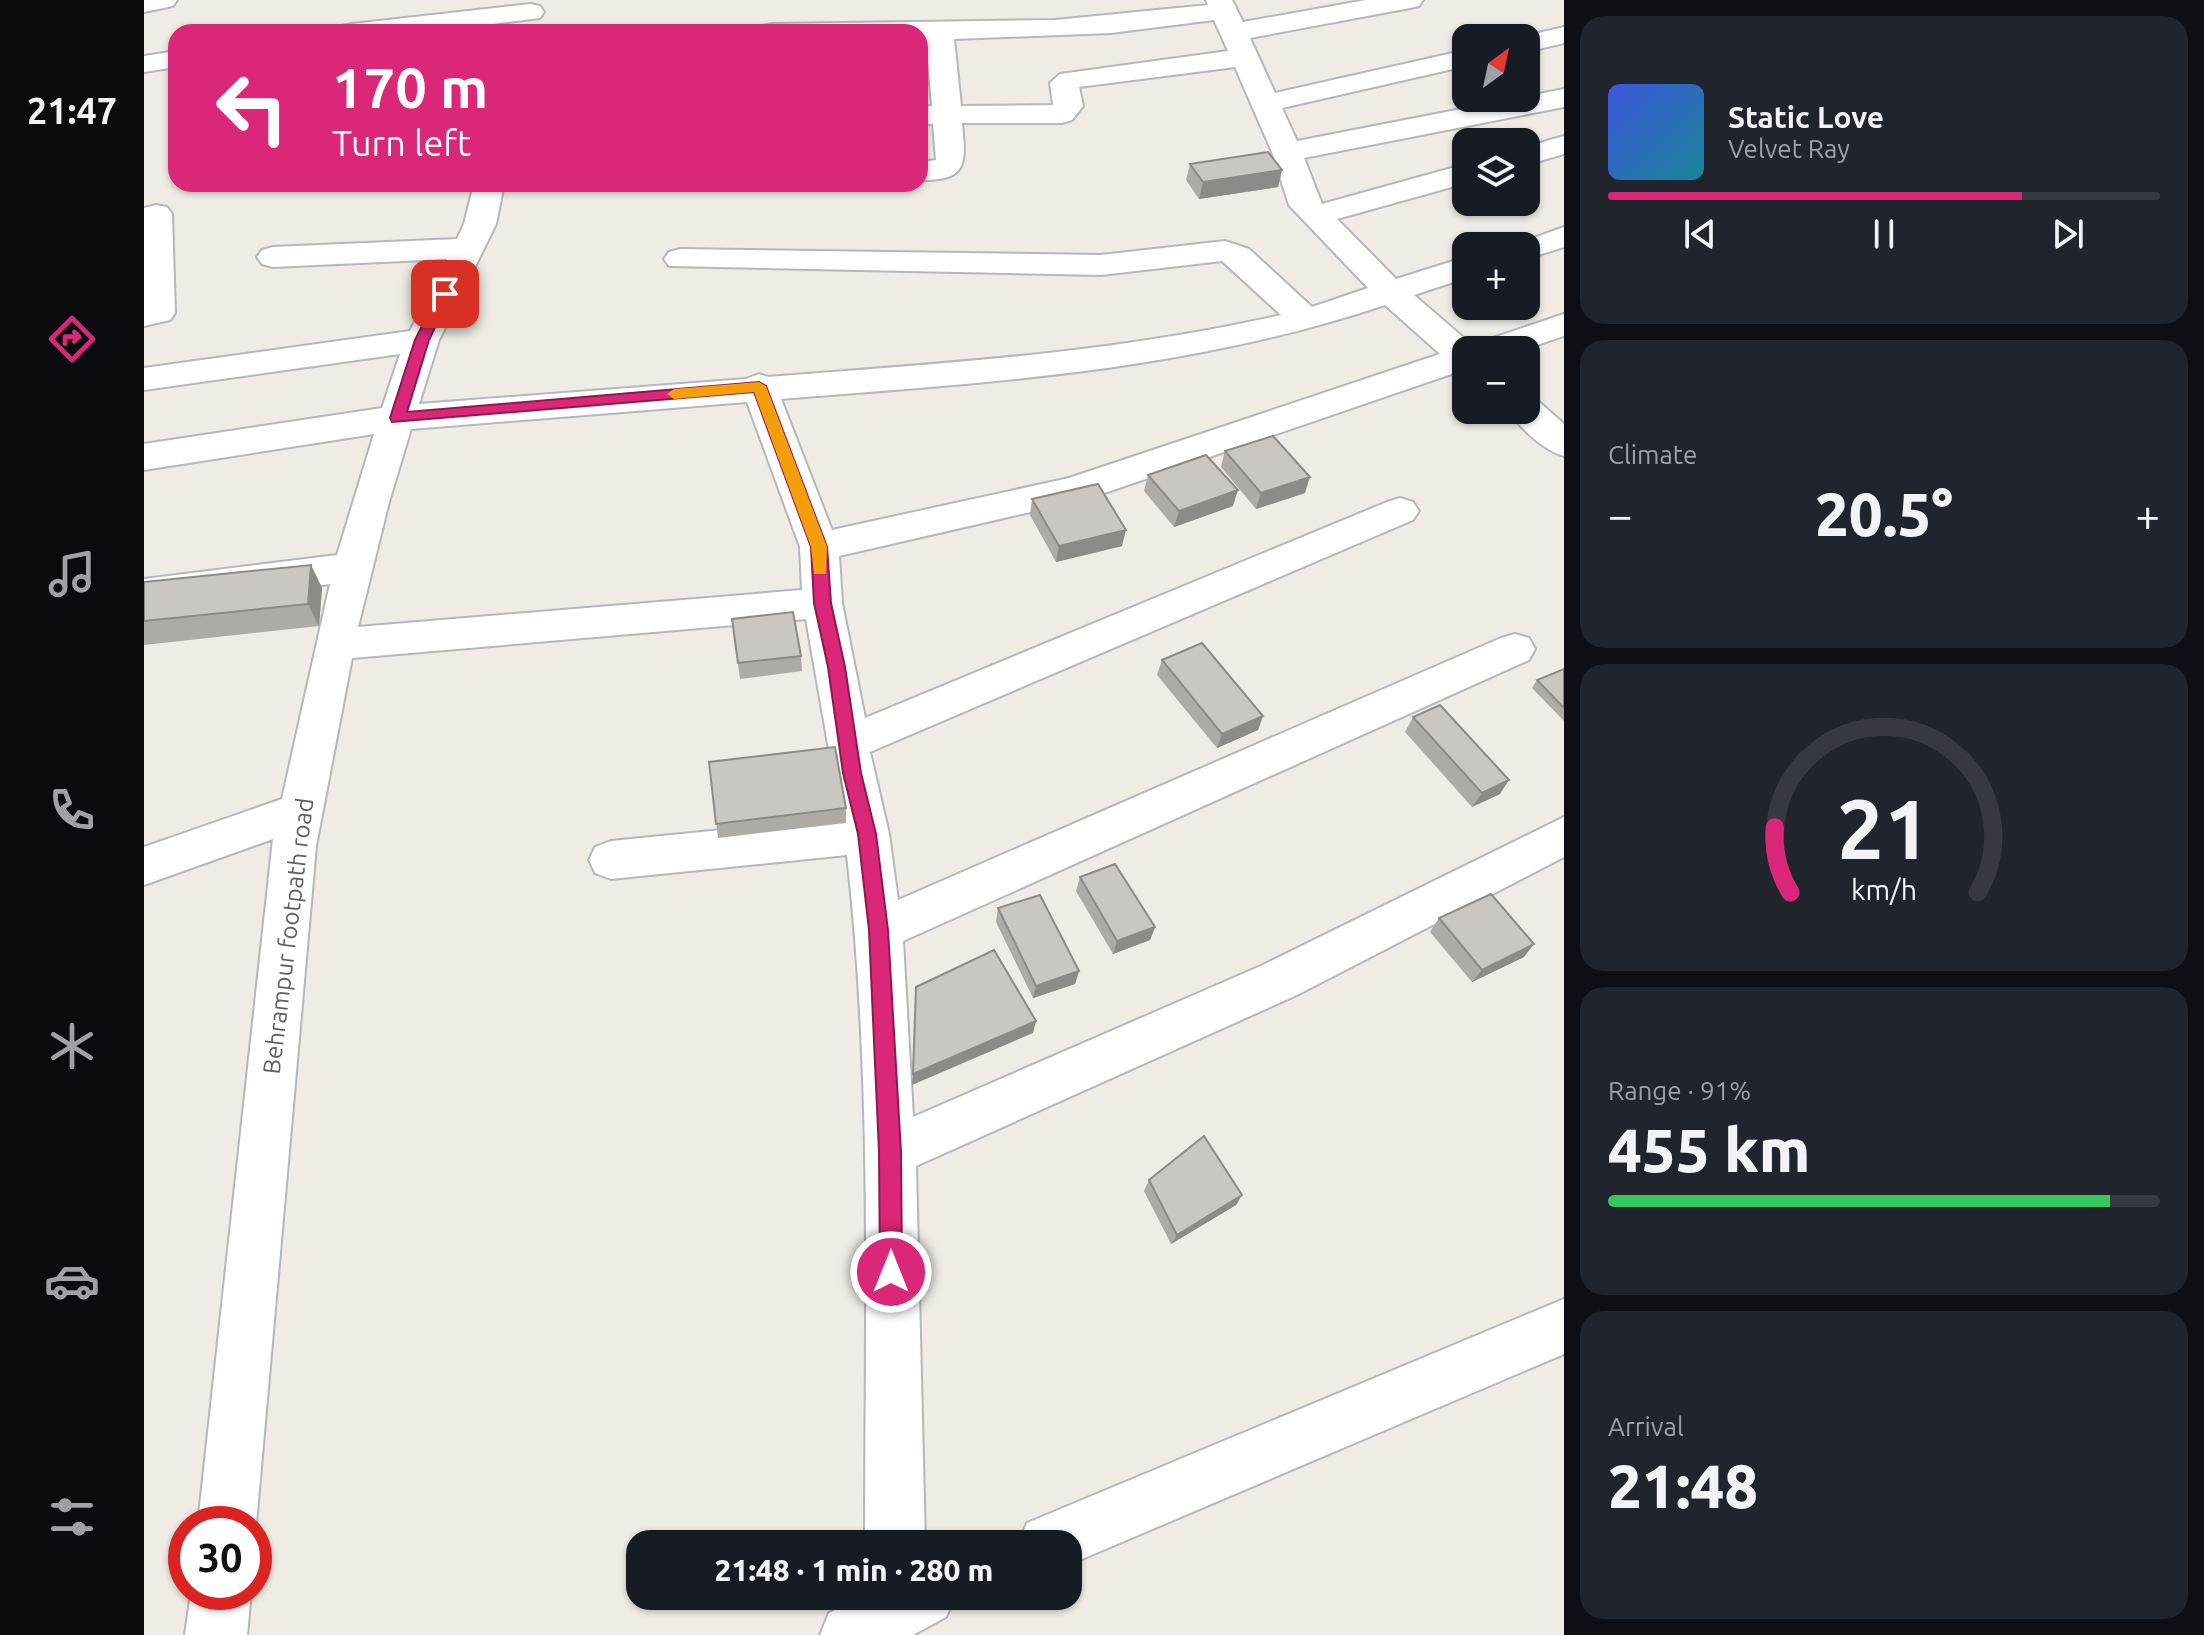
<!DOCTYPE html>
<html lang="en">
<head>
<meta charset="utf-8">
<style>
	body { margin:0; font-family:Ubuntu,sans-serif; background:#20242c; color:#f1f3f6; height:100vh; display:flex; flex-direction:column; font-size:30px; white-space:nowrap }
	* { box-sizing:border-box; margin:0 }
	p { font-size:26px; color:#9ea1a6 }
	.icon { flex:none; width:44px; height:44px; fill:none; stroke:currentColor; stroke-width:2; stroke-linecap:round; stroke-linejoin:round }
	.map { position:relative; flex:1; overflow:hidden }
	.side { display:flex; flex-direction:column; gap:16px; padding:16px; background:#0d0f14; width:640px }
	.side>* { flex:none }
	.top-card { position:absolute; left:24px; top:24px; width:760px; height:168px; border-radius:24px; box-shadow:0 2px 6px #0004; background:#db2777; color:#fff; overflow:hidden }
	.needle { width:52px; rotate:33deg }
	.fabs { position:absolute; left:1308px; top:24px; display:grid; gap:16px }
	.fabs a { display:grid; place-items:center; width:88px; height:88px; border-radius:16px; background:#171b24; box-shadow:0 2px 6px #0004; font-size:40px }
	.speed { position:absolute; left:24px; top:1506px; display:flex; gap:16px; font-size:40px; font-weight:700; text-align:center }
	.speed>* { display:grid; place-content:center; width:104px; height:104px; border-radius:50%; background:#171b24; box-shadow:0 2px 6px #0004; line-height:1 }
	.speed .limit { border:12px solid #d22; background:#fff; color:#111 }
	.pin { position:absolute; display:grid; place-items:center; width:68px; height:68px; color:#fff; margin:-34px; border-radius:16px; box-shadow:0 4px 12px #0006 }
	.me { position:absolute; width:88px; margin:-44px; rotate:0deg; stroke-linejoin:round; filter:drop-shadow(0 0 6px #0008) }
	.turn { display:flex; align-items:center; gap:28px; height:168px; padding:0 32px; font-size:36px }
	.turn .icon { width:104px; height:104px; stroke-width:2.5 }
	.turn b { display:block; font-size:56px; line-height:68px }
	.big { font-size:60px; font-weight:800; line-height:1.1 }
	.side .widget { flex:1; display:flex; flex-direction:column; justify-content:center; gap:12px; min-width:0; padding:0 28px; border-radius:24px; background:#20242c }
	.side .dial { align-items:center; gap:0 }
	.dial svg { height:208px; overflow:visible; fill:none; stroke:#363941; stroke-width:7; stroke-linecap:round; text-anchor:middle }
	.dial text { fill:#f1f3f6; stroke:none }
	.song { display:flex; align-items:center; gap:24px }
	.cover { width:96px; height:96px; border-radius:12px; background:linear-gradient(135deg,hsl(230 70% 55%),hsl(190 70% 35%)) }
	.played { height:8px; border-radius:4px; background:linear-gradient(90deg,#db2777 75%,#363941 75%) }
	.keys { display:flex; justify-content:space-around; direction:ltr }
	.heat { display:flex; justify-content:space-between; align-items:center; font-size:44px; direction:ltr }
	.charge { height:12px; border-radius:6px; background:linear-gradient(90deg,#34c759 91%,#363941 0) }
	.trip { position:absolute; left:482px; top:1530px; width:456px; height:80px; border-radius:24px; background:#171b24; box-shadow:0 2px 6px #0004; font-weight:800; line-height:80px; text-align:center }
	main { display:flex; flex:1; min-height:0 }
	.tab-bar { display:flex; flex-direction:column; width:144px; justify-content:space-around; align-items:center; background:#090b0e; color:#9ea1a6 }
	.tab-bar .icon { width:56px; height:56px }
	.tab-bar .selected { color:#db2777 }
	.tab-bar b { font-size:36px; color:#f1f3f6 }
	.map>svg:first-child { display:block }
	.lines { fill:none; stroke-linecap:round; stroke-linejoin:round }
	.minor-casing { stroke:#b4b7bb; stroke-width:4 }
	.minor { fill:#fff; fill-rule:evenodd }
	.wall { fill:#aeaaa6 }
	.shaded-wall { fill:#8d8b87 }
	.building { fill:#cac6c1; stroke:#8d8b87; stroke-width:2 }
	.route { fill:#db2777; stroke:#8e194d; stroke-width:2 }
	.slow { fill:#f59e0b }
	.labels { text-anchor:middle; dominant-baseline:central; stroke-width:6; stroke-linejoin:round; paint-order:stroke }
	.street-label { font-size:24px; fill:#5c6065; stroke:#fff }
</style>
</head>
<body>
<main>
<nav class="tab-bar">
<b>21:47</b>
<svg class="icon selected" aria-label="directions" viewBox="0 0 24 24"><path d="M12 3l9 9-9 9-9-9zM9 14v-3h6M13 9l2 2-2 2"/></svg>
<svg class="icon" aria-label="music" viewBox="0 0 24 24"><path d="M9 18V5l10-2v13"/><circle cx="6" cy="18" r="3"/><circle cx="16" cy="16" r="3"/></svg>
<svg class="icon" aria-label="phone" viewBox="0 0 24 24"><path d="M5 4h4l2 5-3 2q2 4 5 5l2-3 5 2v4C11 20 4 13 5 4z"/></svg>
<svg class="icon" aria-label="climate" viewBox="0 0 24 24"><path d="M12 3v18M4 7l16 10M4 17L20 7"/></svg>
<svg class="icon" aria-label="car" viewBox="0 0 24 24"><path d="M5 17H2v-5l4-1 3-4h7l3 4 3 1v5h-3M9 17h6M6 11h13"/><circle cx="7" cy="17" r="2"/><circle cx="17" cy="17" r="2"/></svg>
<svg class="icon" aria-label="filters" viewBox="0 0 24 24"><path d="M4 7h16M4 17h16"/><circle cx="9" cy="7" r="2"/><circle cx="15" cy="17" r="2"/></svg>
</nav>
<div class="map">
<svg width="1420" height="1635" viewBox="0 0 1420 1635">
	<rect width="100%" height="100%" fill="#eeece4"/>
	<g class="lines">
		<g class="minor-casing">
			<path id="minor" d="M0 0H33L29 6 0 12Z
				M1062 0H1088L1099 22 1222 0H1279L1275 6 1266 8 1106 38 1131 93 1322 50V66L1138 108 1153 141 1420 89V107L1160 158 1178 204 1322 164V183L1193 219 1252 279 1322 257V278L1270 295 1328 345 1420 314V336L1378 350H1322V369L943 499 695 556 698 603 721 718 1243 502 1256 498 1269 502 1275 511 1269 520 726 752 745 834 754 900 1357 638 1371 634 1385 638 1391 649 1385 660 759 941 769 1117 1119 965 1420 817V857L1153 995 772 1166 781 1544H721C721 1315 729 1083 703 855L467 879 451 873 445 860 451 847 467 841 697 818 662 619 208 658 172 846 112 1524 110 1530V1524H54L129 839 0 885V847L138 799 186 584 0 609V579L193 555 230 434 0 470V444L238 408 256 354 0 390V368L266 331 303 259 129 267 118 264 113 257 118 250 129 247 313 239 320 224 330 184H360L352 224 295 340 275 404 602 379 615 374 624 377C800 363 965 354 1137 315L1078 261 957 275 525 266 520 259 525 252 536 249 957 255 1081 241 1105 249 1168 307 1224 288 1145 205 1128 152 1091 67 935 87 939 106 928 120 918 123H818C822 164 824 181 776 180V162L792 160 789 124H776V106H788L782 39H776V32H614L618 26 628 24 911 20 1064 5ZM1070 20 1084 51 916 74 906 83 909 105 817 106 810 39 967 33ZM1241 305 1296 354 925 478 688 530 637 399C846 382 1041 372 1241 305ZM603 402 656 547 658 590 214 627 245 502 267 429Z
				M386 4 396 6 400 12 396 18 281 32H194L198 26 208 24Z
				M1420 27V43L1382 52V38H1373Z
				M32 51V67L0 72V56Z
				M1420 136V154L1382 165V147Z
				M12 205 23 207 28 214 31 313 26 320 0 326V208Z
				M1420 227V247L1382 259V246H1368Z
				M1382 398 1395 402 1420 424V456C1399 450 1376 428 1364 410H1382Z
				M1420 1299V1354L924 1565V1544H874L883 1523Z
				M47 1592H107L103 1635H41Z
				M719 1596H811L802 1617 769 1635H676L685 1613Z"/>
		</g>
		<use href="#minor" class="minor"/>
	</g>
	<path class="wall" d="M1046 164 1138 170 1134 187 1055 199 1042 180Z
		M1081 451 1161 493 1112 509 1077 467Z
		M1004 475 1089 506 1030 527 1000 491Z
		M888 499 978 546 912 562 886 515Z
		M167 565 178 588 175 626 0 645V582Z
		M590 634 657 656 658 671 596 679Z
		M1018 660 1114 730 1073 748 1013 675Z
		M1420 669V721L1388 688 1393 680Z
		M1269 717 1356 794 1328 807 1261 732Z
		M565 762 702 808V823L574 838Z
		M936 877 1011 927 1006 940 969 954 932 891Z
		M854 908 935 971 931 984 889 998 852 922Z
		M1295 918 1380 957 1328 982 1286 932Z
		M1005 1180 1098 1195 1092 1205 1027 1244 1000 1191Z"/>
	<path class="shaded-wall" d="M1138 170 1134 187 1055 199 1059 182Z
		M1166 477 1161 493 1112 509 1117 493Z
		M1094 490 1089 506 1030 527 1035 511Z
		M982 530 978 546 912 562 915 546Z
		M167 565 178 588 175 626 164 604Z
		M1119 716 1114 730 1073 748 1078 734Z
		M1365 780 1356 794 1328 807 1338 793Z
		M1011 927 1006 940 969 954 973 941Z
		M1390 944 1380 957 1328 982 1338 970Z
		M935 971 931 984 889 998 892 986Z
		M892 1021 889 1033 768 1085 769 1074Z
		M1098 1195 1092 1205 1027 1244 1033 1235Z"/>
	<path class="building" d="M1124 152 1138 170 1059 182 1046 164Z
		M1129 436 1166 477 1117 493 1081 451Z
		M1062 455 1094 490 1035 511 1004 475Z
		M954 484 982 530 915 546 888 499Z
		M167 565 164 604 0 621V582Z
		M649 612 657 656 594 663 588 619Z
		M1058 643 1119 716 1078 734 1018 660Z
		M1420 669V708L1393 680Z
		M1296 705 1365 780 1338 793 1269 717Z
		M691 747 702 808 572 824 565 762Z
		M971 864 1011 927 973 941 936 877Z
		M1347 894 1390 944 1338 970 1295 918Z
		M896 895 935 971 892 986 854 908Z
		M850 950 892 1021 769 1074 772 987Z
		M1060 1136 1098 1195 1033 1235 1005 1180Z"/>
	<path class="route" d="M296 291 307 294 285 340 263 412 615 382 622 386 683 547 687 603 701 667 717 773 732 834 744 930 757 1152 758 1272 755 1280 747 1283 740 1280 736 1272 735 1152 725 930 714 834 699 773 684 667 670 603 667 547 610 392 248 422 246 418 271 340Z"/>
	<path class="slow" d="M615 382 622 386 683 547 682 574H670L667 547 610 392 530 399 523 394 530 389Z"/>
	<g class="labels">
		<g class="street-label">
			<text transform="translate(144 936) rotate(-83)">Behrampur footpath road</text>
		</g>
	</g>
</svg>
<div class="fabs">
<a><svg class="needle" viewBox="-14 -14 28 28"><path d="M0-13l5 13h-10z" fill="#e53935"/><path d="M0 13l5-13h-10z" fill="#9ea1a6"/></svg></a>
<a><svg class="icon" aria-label="layers" viewBox="0 0 24 24"><path d="M12 4l9 5-9 5-9-5zM3 14l9 5 9-5"/></svg></a>
<a>+</a>
<a>−</a>
</div>
<div class="speed"><div class="limit">30</div></div>
<div class="pin" style="left:301px;top:294px;background:#d93025"><svg class="icon" aria-label="arrive" viewBox="0 0 24 24"><path d="M6 21V4h12l-3 4 3 4H6"/></svg></div>
<svg class="me" style="left:747px;top:1272px" viewBox="-20 -20 40 40"><circle r="17" fill="#db2777" stroke="#fff" stroke-width="3"/><path d="M0-11L8 9 0 5-8 9z" fill="#fff"/></svg>
<div class="trip">21:48 · 1 min · 280 m</div>
<div class="top-card">
<div class="turn"><svg class="icon" aria-label="left" viewBox="0 0 24 24"><path d="M17 20v-9H6M10 6l-5 5 5 5"/></svg><div><b>170 m</b>Turn left</div></div>
</div>
</div>
<section class="side">
<div class="widget">
<div class="song"><i class="cover"></i><div><b>Static Love</b><p>Velvet Ray</p></div></div>
<div class="played"></div>
<div class="keys"><svg class="icon" aria-label="previous" viewBox="0 0 24 24"><path d="M18 5L8 12l10 7zM5 5v14"/></svg><svg class="icon" aria-label="pause" viewBox="0 0 24 24"><path d="M8 5v14M16 5v14"/></svg><svg class="icon" aria-label="next" viewBox="0 0 24 24"><path d="M6 5l10 7-10 7zM19 5v14"/></svg></div>
</div>
<div class="widget"><p>Climate</p>
<div class="heat"><a>−</a><b class="big">20.5°</b><a>+</a></div>
</div>
<div class="widget dial"><svg viewBox="0 0 100 80">
<path d="M14 69A42 42 0 1 1 86 69"/>
<path d="M14 69A42 42 0 0 1 8 44" stroke="#db2777"/>
<text x="50" y="56" font-size="32" font-weight="700">21</text>
<text x="50" y="72" font-size="11">km/h</text>
</svg></div>
<div class="widget"><p>Range · 91%</p><b class="big">455 km</b><div class="charge"></div></div>
<div class="widget"><p>Arrival</p><b class="big">21:48</b></div>
</section>
</main>
</body>
</html>
